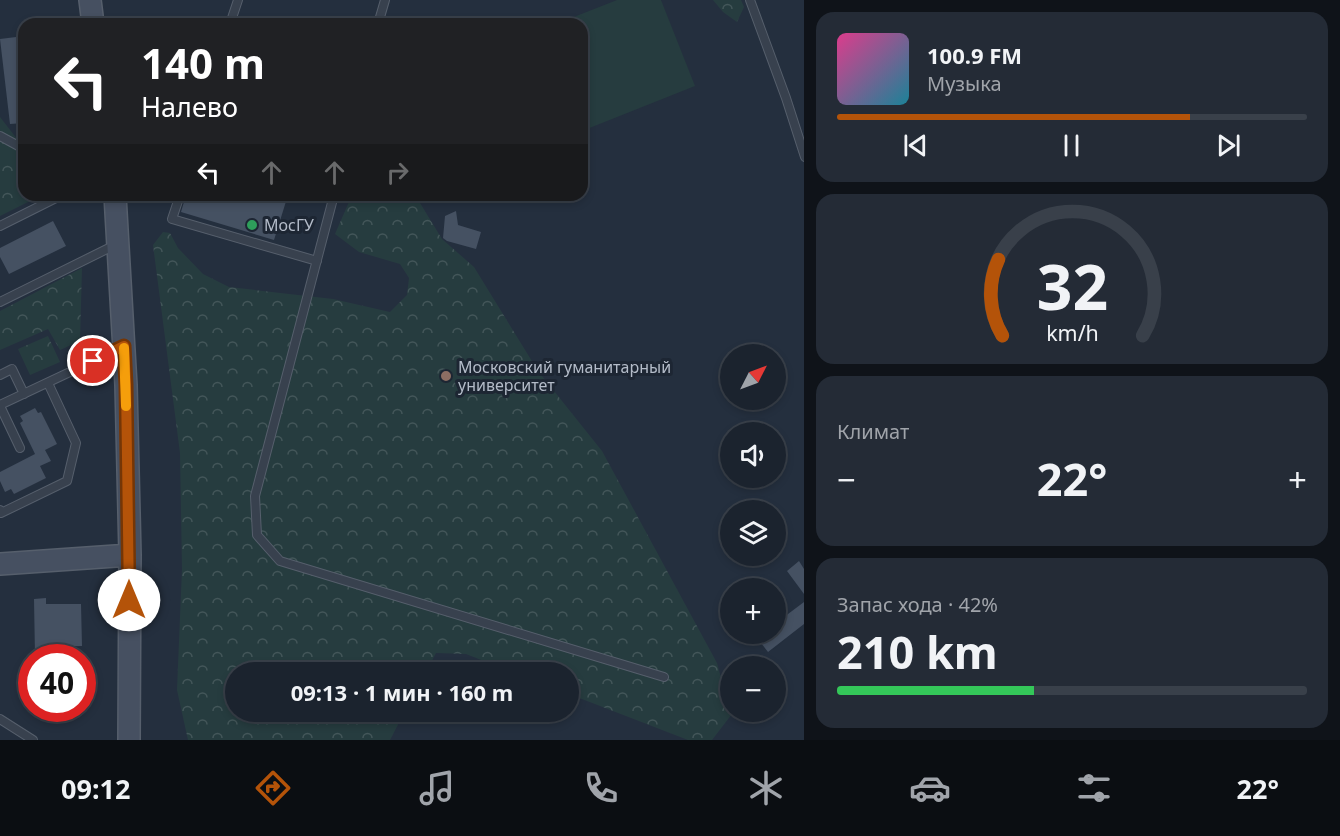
<!DOCTYPE html>
<html lang="ru">
<head>
<meta charset="utf-8">
<style>
	body { margin:0; font-family:"Noto Sans",sans-serif; background:#242b36; color:#f1f3f6; height:100vh; display:flex; flex-direction:column; font-size:22px; white-space:nowrap }
	* { box-sizing:border-box; margin:0 }
	p { font-size:20px; color:#a0a4aa }
	.icon { flex:none; width:33px; height:33px; fill:none; stroke:currentColor; stroke-width:2; stroke-linecap:round; stroke-linejoin:round }
	.map { position:relative; flex:1; overflow:hidden }
	.sheet { display:flex; flex-direction:column; gap:12px; padding:12px; background:#0f1319; width:536px }
	.sheet>* { flex:none }
	.hud { position:absolute; left:18px; top:18px; width:570px; height:183px; border-radius:18px; box-shadow:0 3px 9px #0003,0 0 0 2px #39404a; background:#202124; color:#fff; overflow:hidden }
	.needle { width:39px; rotate:48deg }
	.tools { position:absolute; left:720px; top:344px; display:grid; gap:12px }
	.tools a { display:grid; place-items:center; width:66px; height:66px; border-radius:50%; background:#1b232e; box-shadow:0 3px 9px #0003,0 0 0 2px #39404a; font-size:30px }
	.speed { position:absolute; left:18px; top:644px; display:flex; gap:12px; font-size:30px; font-weight:700; text-align:center }
	.speed>* { display:grid; place-content:center; width:78px; height:78px; border-radius:50%; background:#1b232e; box-shadow:0 3px 9px #0003,0 0 0 2px #39404a; line-height:1 }
	.speed .limit { border:9px solid #d22; background:#fff; color:#111 }
	.pin { position:absolute; display:grid; place-items:center; width:51px; height:51px; color:#fff; margin:-26px; border:3px solid #fff; border-radius:50%; box-shadow:0 2px 6px #0007 }
	.me { position:absolute; width:66px; margin:-33px; rotate:0deg; stroke-linejoin:round; filter:drop-shadow(0 0 4px #0008) }
	.turn { display:flex; align-items:center; gap:21px; height:126px; padding:0 24px; font-size:27px }
	.turn .icon { width:78px; height:78px; stroke-width:2.5 }
	.turn b { display:block; font-size:42px; line-height:51px }
	.lanes { display:flex; align-items:center; height:57px; padding:0 24px; background:#0003; justify-content:center; gap:30px; direction:ltr }
	.lanes .off { opacity:.35 }
	.big { font-size:45px; font-weight:700; line-height:1.1 }
	.sheet .card { flex:1; display:flex; flex-direction:column; justify-content:center; gap:9px; min-width:0; padding:0 21px; border-radius:18px; background:#242b36 }
	.sheet .dial { align-items:center; gap:0 }
	.dial svg { height:156px; overflow:visible; fill:none; stroke:#39404a; stroke-width:7; stroke-linecap:round; text-anchor:middle }
	.dial text { fill:#f1f3f6; stroke:none }
	.song { display:flex; align-items:center; gap:18px }
	.cover { width:72px; height:72px; border-radius:9px; background:linear-gradient(135deg,hsl(330 70% 55%),hsl(190 70% 35%)) }
	.played { height:6px; border-radius:3px; background:linear-gradient(90deg,#b45309 75%,#39404a 75%) }
	.keys { display:flex; justify-content:space-around; direction:ltr }
	.heat { display:flex; justify-content:space-between; align-items:center; font-size:33px; direction:ltr }
	.charge { height:9px; border-radius:4px; background:linear-gradient(90deg,#34c759 42%,#39404a 0) }
	.trip { position:absolute; left:225px; top:662px; width:354px; height:60px; border-radius:30px; background:#1b232e; box-shadow:0 3px 9px #0003,0 0 0 2px #39404a; font-weight:700; line-height:60px; text-align:center }
	.dock { display:flex; height:96px; justify-content:space-around; align-items:center; background:#0b0e12; color:#a0a4aa }
	.dock .icon { width:42px; height:42px }
	.dock .on { color:#b45309 }
	.dock b { font-size:27px; color:#f1f3f6 }
	main { display:flex; flex:1; min-height:0 }
	.map>svg:first-child { display:block }
	.forest { fill:url(#forest-crowns) }
	.pitch { fill:#263c3f }
	.building { fill:#455162 }
	.lines { fill:none; stroke-linecap:round; stroke-linejoin:round }
	.lane-casing { stroke:#565f6c; stroke-width:10 }
	.secondary-casing { stroke:#565f6c; stroke-width:24 }
	.lane { stroke:#38414e; stroke-width:8 }
	.secondary { stroke:#465061; stroke-width:21 }
	.route-casing { stroke:#753606; stroke-width:15 }
	.route { stroke:#b45309; stroke-width:10 }
	.slow { stroke:#f59e0b; stroke-width:10 }
	.leisure-dot { fill:#2e9e5b; stroke:#1d2633; stroke-width:2 }
	.education-dot { fill:#8d6e63; stroke:#1d2633; stroke-width:2 }
	.labels { text-anchor:middle; dominant-baseline:central; stroke-width:6; stroke-linejoin:round; paint-order:stroke }
	.poi-label { font-size:16px; fill:#b4bcc9; stroke:#1d2633; text-anchor:start }
</style>
</head>
<body>
<main>
<div class="map">
<svg width="805" height="740" viewBox="0 0 805 740">
	<defs>
		<pattern id="forest-crowns" width="20" height="18" patternUnits="userSpaceOnUse" patternTransform="scale(1.5)"><rect width="20" height="18" fill="#263c3f"/><path d="M2 6a3 3 0 1 1 6 0M12 15a3 3 0 1 1 6 0" fill="none" stroke="#435659"/></pattern>
	</defs>
	<rect width="100%" height="100%" fill="#242f3e"/>
	<path class="forest" d="M713 0H741L744 7 737 22 723 12Z
		M0 117 24 148V195H42L0 216Z
		M352 195H400L420 203 442 239 474 267 538 371 602 451 717 663 730 711 732 714 712 740H688L569 694 568 672H512L466 654 436 653 426 672H236V711H405L390 740H188L177 690 182 569 180 453 153 245 163 232 170 233 178 248 203 274 229 287 333 299 390 312 407 295 409 278 400 264 359 252 335 234Z
		M82 268 80 341 60 350 48 329 0 350V311Z
		M48 336 60 362 30 375 18 349Z"/>
	<path class="pitch" d="M617 0H661L695 86 582 131V24H556Z"/>
	<path class="building" d="M24 36V123L10 124 0 39Z
		M186 195H288L274 240 181 212Z
		M456 211 458 225 481 232 476 249 447 241 443 238 445 216Z
		M53 221 66 246 9 274 0 257V248Z
		M35 408 38 413 41 412 57 444 45 450 51 461 40 466 46 478 14 494 11 489 5 492 0 481V472L35 454 20 423 23 421 20 416Z
		M799 561 804 569V594L787 571Z
		M46 598V604H81L82 646 47 647V657H35L34 599Z
		M804 602V624L768 652 757 638 763 633H776V623Z"/>
	<g class="lines">
		<g class="lane-casing">
			<path id="lane" d="M750 0 786 98 805 157
				M230 24 238 0
				M378 24 385 0
				M0 136 24 149
				M180 195 172 219 317 261
				M334 195 255 496 257 535 280 561 664 677
				M0 226 62 195
				M0 302 117 244
				M0 375 12 369 24 394
				M0 405 123 347
				M0 406 20 448
				M0 510 1 513 67 481 76 443 48 383
				M0 719 33 740"/>
		</g>
		<g class="secondary-casing">
			<path id="secondary" d="M90 0 93 24
				M115 195 126 385 130 555 129 740
				M0 564 130 555"/>
		</g>
		<use href="#lane" class="lane"/>
		<use href="#secondary" class="secondary"/>
	</g>
	<g class="lines">
		<g class="route-casing">
			<path id="route" d="M93 361 124 346 126 385 129 600"/>
		</g>
		<use href="#route" class="route"/>
		<path class="slow" d="M124 348 126 406"/>
	</g>
	<circle class="leisure-dot" cx="252" cy="225" r="6"/>
	<circle class="education-dot" cx="446" cy="376" r="6"/>
	<g class="labels">
		<g class="poi-label">
			<text x="264" y="225">МосГУ</text>
			<text x="458" y="367">Московский гуманитарный<tspan x="458" dy="18">университет</tspan></text>
		</g>
	</g>
</svg>
<div class="tools">
<a><svg class="needle" viewBox="-14 -14 28 28"><path d="M0-13l5 13h-10z" fill="#e53935"/><path d="M0 13l5-13h-10z" fill="#a0a4aa"/></svg></a>
<a><svg class="icon" aria-label="sound" viewBox="0 0 24 24"><path d="M4 9h4l5-4v14l-5-4H4zM17 9q2 3 0 6"/></svg></a>
<a><svg class="icon" aria-label="layers" viewBox="0 0 24 24"><path d="M12 4l9 5-9 5-9-5zM3 14l9 5 9-5"/></svg></a>
<a>+</a>
<a>−</a>
</div>
<div class="speed"><div class="limit">40</div></div>
<div class="pin" style="left:93px;top:361px;background:#d93025"><svg class="icon" aria-label="arrive" viewBox="0 0 24 24"><path d="M6 21V4h12l-3 4 3 4H6"/></svg></div>
<svg class="me" style="left:129px;top:600px" viewBox="-20 -20 40 40"><circle r="19" fill="#fff"/><path d="M0-13L10 11 0 6-10 11z" fill="#b45309"/></svg>
<div class="trip">09:13 · 1 мин · 160 m</div>
<div class="hud">
<div class="turn"><svg class="icon" aria-label="left" viewBox="0 0 24 24"><path d="M17 20v-9H6M10 6l-5 5 5 5"/></svg><div><b>140 m</b>Налево</div></div>
<div class="lanes"><svg class="icon" aria-label="left" viewBox="0 0 24 24"><path d="M17 20v-9H6M10 6l-5 5 5 5"/></svg><svg class="icon off" aria-label="ahead" viewBox="0 0 24 24"><path d="M12 20V5M6 11l6-6 6 6"/></svg><svg class="icon off" aria-label="ahead" viewBox="0 0 24 24"><path d="M12 20V5M6 11l6-6 6 6"/></svg><svg class="icon off" aria-label="right" viewBox="0 0 24 24"><path d="M7 20v-9h11M14 6l5 5-5 5"/></svg></div>
</div>
</div>
<section class="sheet">
<div class="card">
<div class="song"><i class="cover"></i><div><b>100.9 FM</b><p>Музыка</p></div></div>
<div class="played"></div>
<div class="keys"><svg class="icon" aria-label="previous" viewBox="0 0 24 24"><path d="M18 5L8 12l10 7zM5 5v14"/></svg><svg class="icon" aria-label="pause" viewBox="0 0 24 24"><path d="M8 5v14M16 5v14"/></svg><svg class="icon" aria-label="next" viewBox="0 0 24 24"><path d="M6 5l10 7-10 7zM19 5v14"/></svg></div>
</div>
<div class="card dial"><svg viewBox="0 0 100 80">
<path d="M14 69A42 42 0 1 1 86 69"/>
<path d="M14 69A42 42 0 0 1 12 30" stroke="#b45309"/>
<text x="50" y="56" font-size="32" font-weight="700">32</text>
<text x="50" y="72" font-size="11">km/h</text>
</svg></div>
<div class="card"><p>Климат</p>
<div class="heat"><a>−</a><b class="big">22°</b><a>+</a></div>
</div>
<div class="card"><p>Запас хода · 42%</p><b class="big">210 km</b><div class="charge"></div></div>
</section>
</main>
<nav class="dock">
<b>09:12</b>
<svg class="icon on" aria-label="directions" viewBox="0 0 24 24"><path d="M12 3l9 9-9 9-9-9zM9 14v-3h6M13 9l2 2-2 2"/></svg>
<svg class="icon" aria-label="music" viewBox="0 0 24 24"><path d="M9 18V5l10-2v13"/><circle cx="6" cy="18" r="3"/><circle cx="16" cy="16" r="3"/></svg>
<svg class="icon" aria-label="phone" viewBox="0 0 24 24"><path d="M5 4h4l2 5-3 2q2 4 5 5l2-3 5 2v4C11 20 4 13 5 4z"/></svg>
<svg class="icon" aria-label="climate" viewBox="0 0 24 24"><path d="M12 3v18M4 7l16 10M4 17L20 7"/></svg>
<svg class="icon" aria-label="car" viewBox="0 0 24 24"><path d="M5 17H2v-5l4-1 3-4h7l3 4 3 1v5h-3M9 17h6M6 11h13"/><circle cx="7" cy="17" r="2"/><circle cx="17" cy="17" r="2"/></svg>
<svg class="icon" aria-label="filters" viewBox="0 0 24 24"><path d="M4 7h16M4 17h16"/><circle cx="9" cy="7" r="2"/><circle cx="15" cy="17" r="2"/></svg>
<b>22°</b>
</nav>
</body>
</html>
